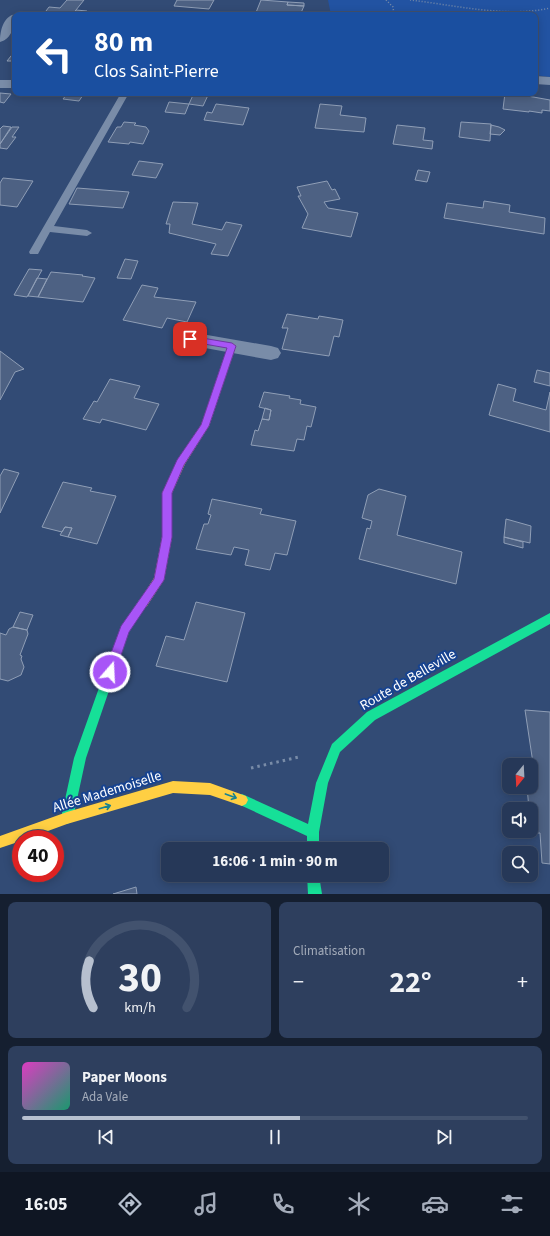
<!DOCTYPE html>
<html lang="fr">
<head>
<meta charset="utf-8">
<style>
	body { margin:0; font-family:"Source Sans 3",sans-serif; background:#2e3f5e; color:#f1f3f6; height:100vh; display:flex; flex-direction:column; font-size:15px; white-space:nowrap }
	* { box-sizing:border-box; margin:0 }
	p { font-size:13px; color:#a4acba }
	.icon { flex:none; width:22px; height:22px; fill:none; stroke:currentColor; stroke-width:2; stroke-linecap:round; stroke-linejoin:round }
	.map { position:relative; height:894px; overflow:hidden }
	.panel { display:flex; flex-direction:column; gap:8px; padding:8px; background:#151f30; flex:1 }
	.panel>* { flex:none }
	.banner { position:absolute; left:12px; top:12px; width:526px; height:84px; border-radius:8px; box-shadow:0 2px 10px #0003,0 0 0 1px #42526e; background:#1a4fa0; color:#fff; overflow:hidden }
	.needle { width:26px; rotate:198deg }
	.fabs { position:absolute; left:502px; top:758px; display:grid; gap:8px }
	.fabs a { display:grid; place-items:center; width:36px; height:36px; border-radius:8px; background:#263858; box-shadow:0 2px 10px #0003,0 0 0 1px #42526e; font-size:20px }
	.speed { position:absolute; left:12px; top:830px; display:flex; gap:8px; font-size:20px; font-weight:700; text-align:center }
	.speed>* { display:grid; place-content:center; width:52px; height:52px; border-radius:50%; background:#263858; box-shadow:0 2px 10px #0003,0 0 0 1px #42526e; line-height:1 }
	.speed .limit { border:6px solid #d22; background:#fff; color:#111 }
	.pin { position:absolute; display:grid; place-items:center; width:34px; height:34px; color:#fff; margin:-17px; border-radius:8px; box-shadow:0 2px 6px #0006 }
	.me { position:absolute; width:44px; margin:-22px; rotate:19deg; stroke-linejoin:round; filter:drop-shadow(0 0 3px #0008) }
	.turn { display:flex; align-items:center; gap:14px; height:84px; padding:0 16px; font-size:18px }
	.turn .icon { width:52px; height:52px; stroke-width:2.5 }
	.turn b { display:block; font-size:28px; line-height:34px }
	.big { font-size:30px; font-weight:700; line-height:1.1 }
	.panel .card { flex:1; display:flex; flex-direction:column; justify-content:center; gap:6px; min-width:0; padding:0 14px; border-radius:8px; background:#2e3f5e }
	.panel .dial { align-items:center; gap:0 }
	.dial svg { height:104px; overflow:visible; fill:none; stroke:#42526e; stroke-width:7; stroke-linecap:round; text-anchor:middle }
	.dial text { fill:#f1f3f6; stroke:none }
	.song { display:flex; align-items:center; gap:12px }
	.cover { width:48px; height:48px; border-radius:6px; background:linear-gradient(135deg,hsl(310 70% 55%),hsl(160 70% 35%)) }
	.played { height:4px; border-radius:2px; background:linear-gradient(90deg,#b7c0cf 55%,#42526e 55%) }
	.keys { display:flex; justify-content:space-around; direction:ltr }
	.heat { display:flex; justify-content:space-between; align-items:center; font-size:22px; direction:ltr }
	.panel .tiles { flex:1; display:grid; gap:8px; grid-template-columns:1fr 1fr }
	.card:last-child { grid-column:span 2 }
	.trip { position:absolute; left:161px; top:842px; width:228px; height:40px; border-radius:8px; background:#263858; box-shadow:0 2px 10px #0003,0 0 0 1px #42526e; font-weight:700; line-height:40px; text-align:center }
	.menu { display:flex; height:64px; justify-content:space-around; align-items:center; background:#0f1623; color:#a4acba }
	.menu .icon { width:28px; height:28px }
	.menu .active { color:#b7c0cf }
	.menu b { font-size:18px; color:#f1f3f6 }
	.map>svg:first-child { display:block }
	.green { fill:#2253a2 }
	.building { fill:#4d6183; stroke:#8f9eb6 }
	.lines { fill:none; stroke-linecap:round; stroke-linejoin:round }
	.path-far1 { stroke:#798ca8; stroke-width:1.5; stroke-dasharray:1 2; stroke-linecap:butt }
	.path { stroke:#798ca8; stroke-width:3; stroke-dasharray:2.5 4; stroke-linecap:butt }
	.lane { fill:#798ca8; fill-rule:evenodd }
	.street { fill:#798ca8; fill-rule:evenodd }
	.fast { fill:#16e098; fill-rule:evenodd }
	.slow { fill:#ffcf43; fill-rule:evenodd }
	.oneway { stroke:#178293 }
	.route { fill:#a855f7; stroke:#6d37a1 }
	.labels { text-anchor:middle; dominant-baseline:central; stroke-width:4; stroke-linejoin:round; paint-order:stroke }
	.near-street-label { font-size:14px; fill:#fff; stroke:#174390 }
</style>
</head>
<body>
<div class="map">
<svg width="550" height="894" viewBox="0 0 550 894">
	<rect width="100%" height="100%" fill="#324b75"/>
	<path class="green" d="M328 0H550V77L535 75V15H331Z"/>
	<path class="building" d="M67 0H84L72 15H43L49 7 60 8Z
		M177 0H214L209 9 174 6Z
		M261 0 288 2 287 5 304 6 300 15H255Z
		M288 2 304 3V6L287 5Z
		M76 10 87 11 84 15H72Z
		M15 49V61H7L15 51H13Z
		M0 93 11 94 4 103 0 102Z
		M194 93H209L203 106 189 104Z
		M505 93 522 94V95L550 100V111L542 110V113L529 111V112L503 109Z
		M67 94 83 95 79 101 63 99Z
		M169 102 189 104 185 114 165 112Z
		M216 104 249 108 243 125 204 120 207 112 212 113Z
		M320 104 342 106 340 115 366 118 364 132 315 128Z
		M124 122 136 123 134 125 146 127 149 131 143 144 130 142 129 144 108 142 117 127H121Z
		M461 122 491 124 490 141 459 137Z
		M397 125 425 128 423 140 433 141 432 149 393 144Z
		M491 125 499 127 505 130 500 135 490 134Z
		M3 126 11 127 0 144V129Z
		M12 127H19L12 137H16L7 149 0 148V144Z
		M139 161 163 164 156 178 132 175Z
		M418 170 430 172 427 182 415 180Z
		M3 178 33 181 17 207 0 205V183Z
		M327 181 332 190 335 189 340 199 324 202 328 208 358 213 351 237 302 228 308 214 298 196H301L297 187Z
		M77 188 129 192 123 208 69 204Z
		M484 201 510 205 509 212 545 218 544 234 444 218 447 203 483 208Z
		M173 202 198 203 192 224 222 230 226 222 242 225 228 256 211 254 216 244 169 233 170 224H166Z
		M125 259 138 261 131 279 117 278Z
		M29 269 42 270 27 297 14 295Z
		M51 272 83 275 82 276 95 278 83 302 38 297Z
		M37 278 47 279 38 297 28 296Z
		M142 285 158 288 154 297 196 302 187 322 167 318 162 328 123 320Z
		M287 314 318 319 319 316 343 320 339 337 334 336 329 356 282 349 288 328H282Z
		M0 351 24 369 15 372 0 400Z
		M537 370 550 373V386L534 382Z
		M110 379 140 386 134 398 159 404 146 430 102 419 100 423 83 419 94 401 97 402Z
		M498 384 516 389 513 401 546 410 550 392V432L489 415Z
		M264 392 290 396 289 398 301 400 300 404 316 407 311 427 307 426 304 440 297 439 294 451 251 445 255 430 258 431 262 419 269 420 271 410 259 407Z
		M265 408 271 410 269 420 262 419Z
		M4 469 19 473 0 513V476Z
		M63 482 92 488 90 491 116 496 97 544 68 537 72 528 65 527 62 532 42 527Z
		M379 489 406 496 397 535 462 552 456 584 359 559 367 528 370 529 372 521 362 518 368 495Z
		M212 499 262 509 260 514 296 521 287 555 275 553 270 570 245 565 249 550 234 547 231 555 196 549 204 524H208L211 515 208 514Z
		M506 519 531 526 530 543 504 537Z
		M65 527 72 528 68 537 60 535Z
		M504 537 523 542V548L504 543Z
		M196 602 245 613 227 682 156 666 166 636 184 640Z
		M20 612 33 615 27 630 13 627Z
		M13 627 27 630 28 634 20 655 22 656 21 659 24 667 21 675 8 681 0 679V633L6 635 9 629Z
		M525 710 550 712V864L542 863 540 833H532L531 809H529L527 787H531V782L536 783Z
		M136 887 137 894H113Z"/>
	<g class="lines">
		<path class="path-far1" d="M386 0 393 7 394 15
			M410 0C454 5 507 18 550 8"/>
		<path class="path" d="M251 768 299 757"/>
		<path class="lane" d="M121 93H129L54 226 87 230 92 233 87 236 50 232 38 254H30L29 252Z"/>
		<path class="street" d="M15 14 18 15H15C15 25 12 39 0 42 0 31 3 17 15 14Z
			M535 76 550 77V85L535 84Z
			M0 80H15V88H0Z
			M190 332 271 346 278 348 281 353 278 358 271 360 183 344 180 339 183 334Z"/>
		<path class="fast" d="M143 598 147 600 148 603 129 632 86 758 73 818 71 822 67 824 63 822 61 818 74 758 120 629 139 600Z
			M550 613V624L375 720 340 752 328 783 319 832V849H307V836L238 804 236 800 238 796 242 794 308 824 316 783 332 744 367 712Z
			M307 875H319L322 894H308Z"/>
		<path class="slow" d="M232 343 236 346 209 426 185 464 172 493V537L164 580 147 606 143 608 139 606 138 603 154 578 162 537V493L178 459 201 425 228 346Z
			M173 781 210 783 246 796 248 800 246 804 242 806 210 795 173 793 67 824 26 839H21V841L0 848V836L67 812Z"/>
	</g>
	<defs><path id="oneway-shaft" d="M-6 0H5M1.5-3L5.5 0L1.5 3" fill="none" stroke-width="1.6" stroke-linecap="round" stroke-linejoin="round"/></defs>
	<g class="oneway">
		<use href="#oneway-shaft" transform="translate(231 796) rotate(20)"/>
		<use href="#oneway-shaft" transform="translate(105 807) rotate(-16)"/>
	</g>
	<path class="route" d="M190 336 232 343 236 346 209 426 184 465 172 493V537L164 580 129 632 114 676 110 678 106 676 104 672 121 626 154 579 162 537V493L177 460 201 425 227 348 187 341V337Z"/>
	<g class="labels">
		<g class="near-street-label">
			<text transform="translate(408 680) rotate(-30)">Route de Belleville</text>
			<text transform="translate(107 792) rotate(-17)">Allée Mademoiselle</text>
		</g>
	</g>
</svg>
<div class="fabs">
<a><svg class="needle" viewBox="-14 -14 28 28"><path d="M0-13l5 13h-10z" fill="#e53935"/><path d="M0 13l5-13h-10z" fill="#a4acba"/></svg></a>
<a><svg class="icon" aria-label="sound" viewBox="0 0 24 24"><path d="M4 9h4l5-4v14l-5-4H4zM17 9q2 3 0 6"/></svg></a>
<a><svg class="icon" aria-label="search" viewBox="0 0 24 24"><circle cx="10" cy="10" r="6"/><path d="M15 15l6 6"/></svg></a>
</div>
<div class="speed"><div class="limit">40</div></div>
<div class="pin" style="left:190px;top:339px;background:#d93025"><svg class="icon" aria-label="arrive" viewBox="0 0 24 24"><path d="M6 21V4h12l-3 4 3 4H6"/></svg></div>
<svg class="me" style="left:110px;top:672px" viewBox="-20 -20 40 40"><circle r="17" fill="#a855f7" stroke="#fff" stroke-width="3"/><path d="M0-11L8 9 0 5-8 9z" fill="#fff"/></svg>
<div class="trip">16:06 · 1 min · 90 m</div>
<div class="banner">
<div class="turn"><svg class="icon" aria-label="left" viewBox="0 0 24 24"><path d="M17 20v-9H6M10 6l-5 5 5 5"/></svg><div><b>80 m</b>Clos Saint-Pierre</div></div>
</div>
</div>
<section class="panel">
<div class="tiles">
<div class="card dial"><svg viewBox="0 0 100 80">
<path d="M14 69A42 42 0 1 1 86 69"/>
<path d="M14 69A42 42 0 0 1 11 33" stroke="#b7c0cf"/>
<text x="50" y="56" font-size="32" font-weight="700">30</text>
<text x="50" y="72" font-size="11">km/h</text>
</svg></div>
<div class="card"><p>Climatisation</p>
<div class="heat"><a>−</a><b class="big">22°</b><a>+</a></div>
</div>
<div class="card">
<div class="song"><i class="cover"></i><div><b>Paper Moons</b><p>Ada Vale</p></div></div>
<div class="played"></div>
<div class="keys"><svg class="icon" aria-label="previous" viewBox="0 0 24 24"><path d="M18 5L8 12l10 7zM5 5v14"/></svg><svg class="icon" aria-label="pause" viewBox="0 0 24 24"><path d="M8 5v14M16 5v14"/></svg><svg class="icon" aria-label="next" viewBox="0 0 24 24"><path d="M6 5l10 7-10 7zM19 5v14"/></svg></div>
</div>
</div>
</section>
<nav class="menu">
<b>16:05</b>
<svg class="icon active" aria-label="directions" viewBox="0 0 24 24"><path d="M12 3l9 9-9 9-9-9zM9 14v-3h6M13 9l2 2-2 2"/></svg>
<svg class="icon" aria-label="music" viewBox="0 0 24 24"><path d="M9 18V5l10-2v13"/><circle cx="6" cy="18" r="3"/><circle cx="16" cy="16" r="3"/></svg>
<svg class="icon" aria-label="phone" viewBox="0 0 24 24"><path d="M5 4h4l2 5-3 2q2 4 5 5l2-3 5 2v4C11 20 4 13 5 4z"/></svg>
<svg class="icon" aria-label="climate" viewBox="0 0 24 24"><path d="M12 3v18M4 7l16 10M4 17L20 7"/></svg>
<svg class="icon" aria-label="car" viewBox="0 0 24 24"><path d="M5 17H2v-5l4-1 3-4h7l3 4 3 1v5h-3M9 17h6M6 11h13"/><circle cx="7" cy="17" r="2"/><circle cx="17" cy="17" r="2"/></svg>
<svg class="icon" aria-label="filters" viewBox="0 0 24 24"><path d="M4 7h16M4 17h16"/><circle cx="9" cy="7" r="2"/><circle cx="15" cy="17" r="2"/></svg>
</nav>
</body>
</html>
